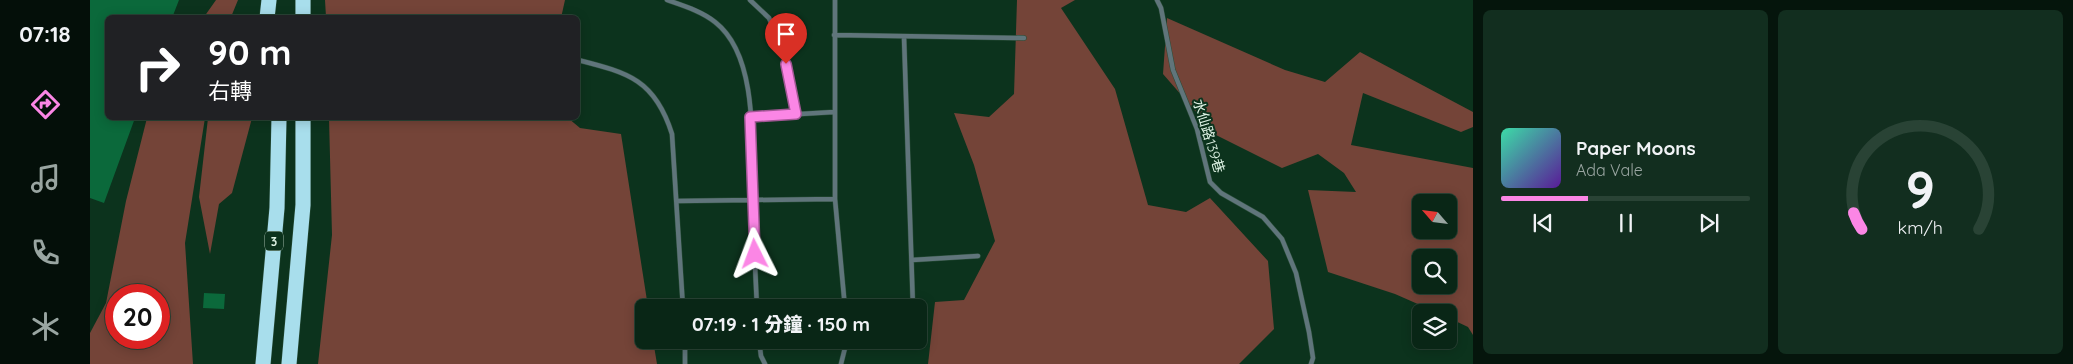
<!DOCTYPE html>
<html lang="zh-TW">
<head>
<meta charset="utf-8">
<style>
	body { margin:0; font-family:Quicksand,"Noto Sans TC",sans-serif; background:#122e1f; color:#f1f3f6; height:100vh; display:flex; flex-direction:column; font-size:19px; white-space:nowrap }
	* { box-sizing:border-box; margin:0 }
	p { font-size:16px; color:#99a5a1 }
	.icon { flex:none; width:28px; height:28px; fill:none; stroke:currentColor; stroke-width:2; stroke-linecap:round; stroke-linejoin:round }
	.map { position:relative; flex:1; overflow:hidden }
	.side { display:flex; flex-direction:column; gap:10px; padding:10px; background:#05150c; width:600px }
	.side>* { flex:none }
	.top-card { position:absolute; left:15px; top:15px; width:475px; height:105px; border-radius:8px; box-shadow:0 2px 12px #0003,0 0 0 1px #294335; background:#202124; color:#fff; overflow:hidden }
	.needle { width:32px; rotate:298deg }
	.fabs { position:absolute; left:1322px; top:194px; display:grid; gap:10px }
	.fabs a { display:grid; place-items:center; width:45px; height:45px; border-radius:8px; background:#092616; box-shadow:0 2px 12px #0003,0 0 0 1px #294335; font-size:25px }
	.speed { position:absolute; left:15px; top:284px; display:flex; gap:10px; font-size:25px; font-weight:700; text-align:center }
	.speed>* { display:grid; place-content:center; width:65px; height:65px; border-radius:50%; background:#092616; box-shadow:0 2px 12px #0003,0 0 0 1px #294335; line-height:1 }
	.speed .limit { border:8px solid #d22; background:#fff; color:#111 }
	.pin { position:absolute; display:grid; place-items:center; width:42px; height:42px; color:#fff; margin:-51px -21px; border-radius:50% 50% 50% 0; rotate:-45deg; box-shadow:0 0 5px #0007 }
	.pin .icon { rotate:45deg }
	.me { position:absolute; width:55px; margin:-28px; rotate:357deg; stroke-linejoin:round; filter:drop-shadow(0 0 4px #0008) }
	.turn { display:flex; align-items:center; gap:18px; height:105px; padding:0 20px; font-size:22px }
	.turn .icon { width:65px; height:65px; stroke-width:2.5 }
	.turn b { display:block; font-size:35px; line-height:42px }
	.side .widget { flex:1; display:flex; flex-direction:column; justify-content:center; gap:8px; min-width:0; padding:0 18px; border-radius:8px; background:#122e1f }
	.side .dial { align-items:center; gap:0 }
	.dial svg { height:130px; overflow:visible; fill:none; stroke:#294335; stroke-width:7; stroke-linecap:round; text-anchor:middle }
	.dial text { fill:#f1f3f6; stroke:none }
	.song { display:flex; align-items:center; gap:15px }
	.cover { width:60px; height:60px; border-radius:8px; background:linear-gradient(135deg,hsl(160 70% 55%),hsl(270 70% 35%)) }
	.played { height:5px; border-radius:2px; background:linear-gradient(90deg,#fb86e5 35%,#294335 35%) }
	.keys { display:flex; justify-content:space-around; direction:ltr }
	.side .tiles { flex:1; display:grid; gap:10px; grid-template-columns:repeat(2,1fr) }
	.trip { position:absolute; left:545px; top:299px; width:292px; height:50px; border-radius:8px; background:#092616; box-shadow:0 2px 12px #0003,0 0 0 1px #294335; font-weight:800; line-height:50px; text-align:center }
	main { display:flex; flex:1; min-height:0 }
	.menu { display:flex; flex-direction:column; width:90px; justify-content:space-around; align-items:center; background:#040f09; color:#99a5a1 }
	.menu .icon { width:35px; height:35px }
	.menu .selected { color:#fb86e5 }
	.menu b { font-size:22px; color:#f1f3f6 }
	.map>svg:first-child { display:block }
	.green { fill:#744438; fill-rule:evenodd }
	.building { fill:#0b693b }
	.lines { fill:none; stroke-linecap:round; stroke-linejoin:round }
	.service-casing { stroke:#2a4e39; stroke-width:5.5 }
	.motorway-casing { stroke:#2a4e39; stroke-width:16 }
	.service { stroke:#60757b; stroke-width:4.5 }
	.motorway { stroke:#a8deec; stroke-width:15 }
	.route-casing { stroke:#a35795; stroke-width:12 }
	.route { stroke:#fb86e5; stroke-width:9 }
	.labels { text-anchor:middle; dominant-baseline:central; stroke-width:4; stroke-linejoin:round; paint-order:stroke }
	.shield { fill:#0c331d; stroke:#a0b9a9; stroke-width:1 }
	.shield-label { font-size:12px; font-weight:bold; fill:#dff3e5 }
	.street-label { font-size:14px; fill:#dff3e5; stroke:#0c331d }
</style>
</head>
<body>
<main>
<nav class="menu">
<b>07:18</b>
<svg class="icon selected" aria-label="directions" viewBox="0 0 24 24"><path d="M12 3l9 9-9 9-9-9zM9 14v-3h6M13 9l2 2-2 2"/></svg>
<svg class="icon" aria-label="music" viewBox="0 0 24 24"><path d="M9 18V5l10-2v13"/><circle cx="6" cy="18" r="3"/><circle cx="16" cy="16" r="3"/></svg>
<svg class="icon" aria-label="phone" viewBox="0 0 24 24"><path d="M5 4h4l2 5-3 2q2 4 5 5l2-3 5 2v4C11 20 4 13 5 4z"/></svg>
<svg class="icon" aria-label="climate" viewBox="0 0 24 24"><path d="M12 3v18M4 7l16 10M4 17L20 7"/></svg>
</nav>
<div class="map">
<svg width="1383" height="364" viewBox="0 0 1383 364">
	<rect width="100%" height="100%" fill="#0c331d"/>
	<path class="green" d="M126 0H148L141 17H114Z
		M235 0H475L471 18 236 17Z
		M927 0H985L971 8 1025 89 1058 205 1096 212 1120 198 1178 261 1184 329 1149 364H838L845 302 874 300 905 241 884 165 864 113 899 117 924 94Z
		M1077 18 1195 70 1235 82 1270 52 1383 112V127L1371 132 1273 93 1261 145 1383 168V335L1378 327 1359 318V312H1346L1305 294 1238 272 1218 190 1266 192 1254 173 1228 154 1192 168 1126 135 1073 74ZM1331 202H1359V230H1331ZM1331 258H1359V285H1331Z
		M57 118H115L95 243 103 364H0V333L16 303 36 201ZM26 295H69V338H26Z
		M118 118H162L142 193 129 204 120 254 109 197Z
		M239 118H478L490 128 531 134 558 307 554 308V340H563L567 364H228L242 235Z"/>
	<path class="building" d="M0 0H89L82 18H18V118H45L14 203 0 198Z
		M114 293 135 294 134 309 113 308Z"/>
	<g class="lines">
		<g class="service-casing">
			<path id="service" d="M577 0C594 6 611 11 625 22 670 57 661 148 662 200L745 199
				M660 0 679 18 692 48 706 114
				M745 0V199L755 308
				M1067 0 1071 8 1083 70 1107 129 1120 182 1131 193 1173 217 1192 239 1206 273 1219 332 1223 358 1221 364
				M744 35 934 38
				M814 37 823 308
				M488 60C539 73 565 80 582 134L593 308
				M660 117 744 112
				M587 201 662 200 667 308
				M822 260 888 256
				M595 340V364
				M669 340 671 356 675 364
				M751 364 757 340"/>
		</g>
		<g class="motorway-casing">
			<path id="motorway" d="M213 0V18
				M177 18 179 0
				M173 364 187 208 189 118
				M199 364 213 205V118"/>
		</g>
		<use href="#service" class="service"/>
		<use href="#motorway" class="motorway"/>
	</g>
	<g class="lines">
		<g class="route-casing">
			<path id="route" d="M665 254 660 117 706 114 696 64"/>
		</g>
		<use href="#route" class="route"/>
	</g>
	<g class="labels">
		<rect class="shield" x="175" y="231.5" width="18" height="19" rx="4"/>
		<g class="shield-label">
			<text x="184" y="241">3</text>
		</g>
		<g class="street-label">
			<text transform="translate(1119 136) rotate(73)">水仙路139巷</text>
		</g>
	</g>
</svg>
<div class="fabs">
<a><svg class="needle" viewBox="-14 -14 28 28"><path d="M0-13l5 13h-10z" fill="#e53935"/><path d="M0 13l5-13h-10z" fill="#99a5a1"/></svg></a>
<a><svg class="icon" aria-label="search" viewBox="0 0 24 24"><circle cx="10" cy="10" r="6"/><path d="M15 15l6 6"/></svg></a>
<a><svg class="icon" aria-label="layers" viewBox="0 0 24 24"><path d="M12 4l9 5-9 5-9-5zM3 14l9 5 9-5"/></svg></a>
</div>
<div class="speed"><div class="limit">20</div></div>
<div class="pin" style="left:696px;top:64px;background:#d93025"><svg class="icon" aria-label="arrive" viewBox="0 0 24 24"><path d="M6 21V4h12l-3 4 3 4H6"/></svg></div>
<svg class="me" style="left:665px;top:254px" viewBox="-20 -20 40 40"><path d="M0-17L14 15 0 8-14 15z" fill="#fb86e5" stroke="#fff" stroke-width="4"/></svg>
<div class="trip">07:19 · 1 分鐘 · 150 m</div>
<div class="top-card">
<div class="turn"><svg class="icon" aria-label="right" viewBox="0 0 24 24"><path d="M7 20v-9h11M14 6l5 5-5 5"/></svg><div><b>90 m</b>右轉</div></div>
</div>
</div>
<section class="side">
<div class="tiles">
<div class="widget">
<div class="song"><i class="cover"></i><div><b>Paper Moons</b><p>Ada Vale</p></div></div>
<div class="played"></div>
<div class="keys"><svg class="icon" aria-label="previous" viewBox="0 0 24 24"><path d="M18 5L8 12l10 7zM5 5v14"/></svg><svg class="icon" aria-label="pause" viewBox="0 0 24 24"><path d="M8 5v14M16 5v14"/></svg><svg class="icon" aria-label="next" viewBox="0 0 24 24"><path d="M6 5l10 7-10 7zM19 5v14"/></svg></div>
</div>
<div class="widget dial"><svg viewBox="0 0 100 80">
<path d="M14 69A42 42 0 1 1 86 69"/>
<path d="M14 69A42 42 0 0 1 9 59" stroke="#fb86e5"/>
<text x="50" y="56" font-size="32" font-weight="700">9</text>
<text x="50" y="72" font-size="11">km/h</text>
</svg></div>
</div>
</section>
</main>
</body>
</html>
